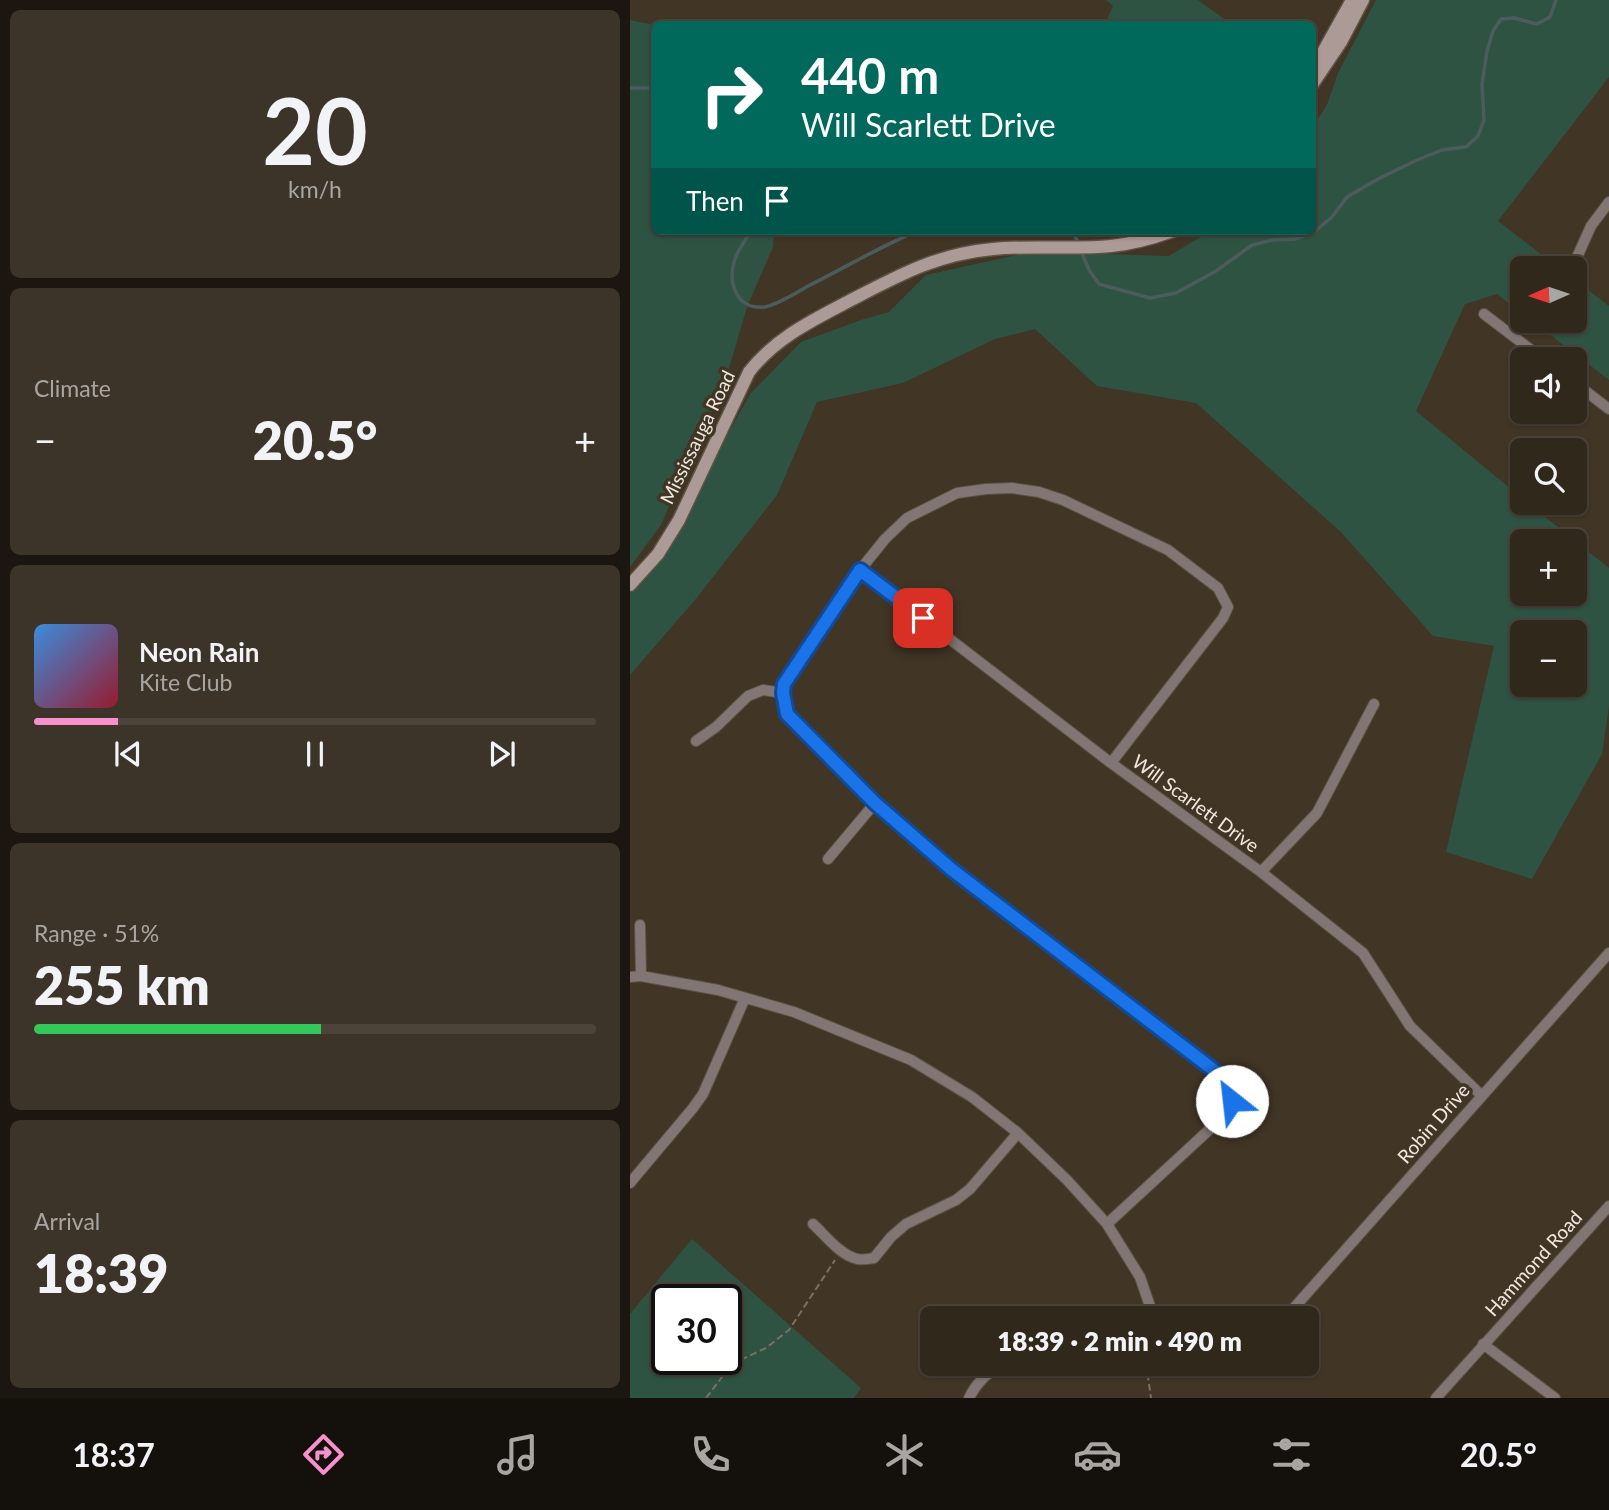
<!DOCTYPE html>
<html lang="en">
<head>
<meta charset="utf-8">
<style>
	body { margin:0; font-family:Lato,sans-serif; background:#3d3429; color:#f1f3f6; height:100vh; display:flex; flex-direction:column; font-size:26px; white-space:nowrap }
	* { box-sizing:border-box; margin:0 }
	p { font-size:23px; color:#a8a6a3 }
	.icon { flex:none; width:38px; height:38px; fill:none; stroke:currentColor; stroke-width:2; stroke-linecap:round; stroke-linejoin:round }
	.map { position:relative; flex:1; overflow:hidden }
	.panel { display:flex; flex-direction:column; gap:10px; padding:10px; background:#1b160f; width:630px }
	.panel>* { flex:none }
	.banner { position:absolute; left:21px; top:21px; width:665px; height:214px; border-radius:10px; box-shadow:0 2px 5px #0004,0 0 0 2px #4c443b; background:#00695c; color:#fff; overflow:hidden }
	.needle { width:46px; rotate:267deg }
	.tools { position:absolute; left:880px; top:256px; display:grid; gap:14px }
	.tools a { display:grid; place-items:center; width:77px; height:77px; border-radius:10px; background:#31281c; box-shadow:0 2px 5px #0004,0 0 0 2px #4c443b; font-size:35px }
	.speed { position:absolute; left:21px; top:1284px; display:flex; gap:14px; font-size:35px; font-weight:700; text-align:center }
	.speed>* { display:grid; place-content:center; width:91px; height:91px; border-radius:50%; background:#31281c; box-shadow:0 2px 5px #0004,0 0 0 2px #4c443b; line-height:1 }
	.speed .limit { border:4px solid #111; border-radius:10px; background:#fff; color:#111 }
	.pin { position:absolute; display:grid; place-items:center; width:60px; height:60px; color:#fff; margin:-30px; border-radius:14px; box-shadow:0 4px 10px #0006 }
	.me { position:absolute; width:77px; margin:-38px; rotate:331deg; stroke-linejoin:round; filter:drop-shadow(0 0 5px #0008) }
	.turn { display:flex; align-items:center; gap:24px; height:147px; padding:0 35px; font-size:32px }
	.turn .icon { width:91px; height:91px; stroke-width:2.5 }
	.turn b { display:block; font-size:49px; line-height:60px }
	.then { display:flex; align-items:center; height:66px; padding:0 35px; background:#0003; gap:14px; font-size:26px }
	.big { font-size:52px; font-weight:800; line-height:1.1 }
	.panel .card { flex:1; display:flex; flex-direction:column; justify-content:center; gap:10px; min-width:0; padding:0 24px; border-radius:10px; background:#3d3429 }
	.panel .dial { align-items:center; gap:0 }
	.dial b { font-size:91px; line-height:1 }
	.song { display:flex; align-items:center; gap:21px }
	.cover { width:84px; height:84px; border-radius:10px; background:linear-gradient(135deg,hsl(210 70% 55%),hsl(350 70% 35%)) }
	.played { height:7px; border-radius:4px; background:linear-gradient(90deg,#f790cd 15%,#4c443b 15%) }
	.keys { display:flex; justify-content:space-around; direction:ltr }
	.heat { display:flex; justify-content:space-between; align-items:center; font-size:38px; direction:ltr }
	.charge { height:10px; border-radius:5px; background:linear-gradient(90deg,#34c759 51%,#4c443b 0) }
	.trip { position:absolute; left:290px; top:1306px; width:399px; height:70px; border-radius:10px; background:#31281c; box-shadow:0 2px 5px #0004,0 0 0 2px #4c443b; font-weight:800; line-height:70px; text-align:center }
	.tabs { display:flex; height:112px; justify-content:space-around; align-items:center; background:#14100b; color:#a8a6a3 }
	.tabs .icon { width:49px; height:49px }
	.tabs .active { color:#f790cd }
	.tabs b { font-size:32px; color:#f1f3f6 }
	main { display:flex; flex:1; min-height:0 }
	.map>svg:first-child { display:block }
	.green { fill:#2f5342; fill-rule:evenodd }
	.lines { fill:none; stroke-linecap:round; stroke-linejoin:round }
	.stream { stroke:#4c5c5c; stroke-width:3.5 }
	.minor-casing { stroke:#5d5243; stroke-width:12 }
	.secondary-casing { stroke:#5d5243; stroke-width:15 }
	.path { stroke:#7b7062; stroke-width:2; stroke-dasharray:7 3.5; stroke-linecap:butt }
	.minor { stroke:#817674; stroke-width:10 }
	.secondary { stroke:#ab9a96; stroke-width:12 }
	.route-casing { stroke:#114b97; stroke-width:18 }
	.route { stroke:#1a73e8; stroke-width:12 }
	.labels { text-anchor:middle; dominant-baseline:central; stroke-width:7; stroke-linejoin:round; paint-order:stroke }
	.street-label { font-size:19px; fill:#f1e9df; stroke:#413525 }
</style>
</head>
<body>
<main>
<section class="panel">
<div class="card dial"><b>20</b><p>km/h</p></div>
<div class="card"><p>Climate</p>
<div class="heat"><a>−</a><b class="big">20.5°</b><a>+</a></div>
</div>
<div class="card">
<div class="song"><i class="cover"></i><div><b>Neon Rain</b><p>Kite Club</p></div></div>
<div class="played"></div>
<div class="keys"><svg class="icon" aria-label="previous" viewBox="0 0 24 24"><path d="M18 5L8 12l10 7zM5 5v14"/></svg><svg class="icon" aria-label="pause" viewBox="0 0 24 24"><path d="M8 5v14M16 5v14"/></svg><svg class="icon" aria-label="next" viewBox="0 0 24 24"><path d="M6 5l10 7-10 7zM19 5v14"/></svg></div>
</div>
<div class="card"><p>Range · 51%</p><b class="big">255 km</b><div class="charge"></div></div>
<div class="card"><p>Arrival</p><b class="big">18:39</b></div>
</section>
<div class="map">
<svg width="979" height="1398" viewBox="0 0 979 1398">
	<rect width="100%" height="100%" fill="#413525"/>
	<path class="green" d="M476 0H568L601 24H475L483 6Z
		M746 0H979V77L868 221 929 268H892V314L867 294 835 304 786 411 892 498V502H897L945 541H892V593H945V541L979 568V706L972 754 902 879 816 852 864 646 803 636 711 532 566 403 467 386 405 329 365 339 273 383 187 402 147 495 65 600 0 675V591L45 539 88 451 121 393 171 342 231 320 259 312 296 275 400 252 539 256 580 231H682L683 126 697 105 708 73ZM892 632H945V684H892Z
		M0 20 24 25V231H144L143 247 117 307 92 392 64 449 31 525 0 567Z
		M945 280 979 306V380L901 320H945Z
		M62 1239 231 1388 224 1398H0V1314ZM96 1300V1360H37V1300Z"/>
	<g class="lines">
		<path class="stream" d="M0 88H24
			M120 231C116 241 108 249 105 259 97 282 106 310 135 307 145 305 168 292 178 286 215 268 250 246 288 231
			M443 231 459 270 469 284 520 298 546 293 586 271 622 245 642 240 665 239 684 232 702 217 717 197 748 179 787 160 812 150 836 147 848 136 854 120 852 84 857 51 863 31 871 19 884 18 907 24 920 17 926 0"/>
		<g class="minor-casing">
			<path id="minor" d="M948 255 961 226 979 202
				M854 314 913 359
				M945 383 979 409
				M230 570 481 763 631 872 733 953 780 1026 851 1095
				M66 741 86 727 118 696 133 690 153 693
				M198 859 245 803
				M631 872 687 813 744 704
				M10 925 11 976
				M0 977 11 976 88 990 164 1012 281 1060 342 1097 388 1133 437 1180 477 1224 510 1277 524 1318
				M0 1183 63 1108 73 1094 115 998
				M183 1224C195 1235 210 1255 227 1259 233 1260 239 1259 244 1258L261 1237 276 1224 326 1200 340 1189 388 1133
				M477 1224 593 1117C602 1099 605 1096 594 1078L321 869 245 803 157 714 153 693 154 684 230 570 255 539 277 518 327 493 356 489 382 488 409 492 433 500 538 550 588 588 598 607 593 618 481 763
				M655 1318 979 953
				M853 1344 925 1398
				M339 1398C346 1383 358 1372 373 1363
				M806 1398 979 1206"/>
		</g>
		<g class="secondary-casing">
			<path id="secondary" d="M683 70 722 0
				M682 85 711 42 733 0
				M0 585 28 554 49 520 119 372C146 337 185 319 223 299 271 274 308 254 363 249 402 245 442 250 481 246 503 244 523 238 543 231"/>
		</g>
		<path class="path" d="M516 1363 521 1398
			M76 1398 102 1364 136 1348 159 1330 205 1260"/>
		<use href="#minor" class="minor"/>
		<use href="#secondary" class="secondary"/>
	</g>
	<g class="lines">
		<g class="route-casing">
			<path id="route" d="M293 618 230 570 154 684 153 693 157 714 245 803 321 869 594 1078 601 1090 602 1101"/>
		</g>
		<use href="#route" class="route"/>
	</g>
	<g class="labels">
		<g class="street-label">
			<text transform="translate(67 437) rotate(-64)">Mississauga Road</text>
			<text transform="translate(566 803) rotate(36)">Will Scarlett Drive</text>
			<text transform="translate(803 1123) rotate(-49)">Robin Drive</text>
			<text transform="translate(903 1263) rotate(-48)">Hammond Road</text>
		</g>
	</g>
</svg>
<div class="tools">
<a><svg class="needle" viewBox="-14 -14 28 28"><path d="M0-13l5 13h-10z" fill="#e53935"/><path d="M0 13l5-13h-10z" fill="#a8a6a3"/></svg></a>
<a><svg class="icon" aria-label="sound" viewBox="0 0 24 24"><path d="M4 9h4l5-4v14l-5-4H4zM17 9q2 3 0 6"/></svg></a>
<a><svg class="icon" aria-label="search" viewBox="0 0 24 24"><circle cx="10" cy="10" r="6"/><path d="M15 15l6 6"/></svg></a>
<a>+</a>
<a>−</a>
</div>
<div class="speed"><div class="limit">30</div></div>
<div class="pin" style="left:293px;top:618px;background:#d93025"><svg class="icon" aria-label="arrive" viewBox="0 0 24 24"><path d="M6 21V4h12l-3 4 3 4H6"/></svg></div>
<svg class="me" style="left:602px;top:1101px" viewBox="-20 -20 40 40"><circle r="19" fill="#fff"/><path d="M0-13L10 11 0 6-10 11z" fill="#1a73e8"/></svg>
<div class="trip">18:39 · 2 min · 490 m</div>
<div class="banner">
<div class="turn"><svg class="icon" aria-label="right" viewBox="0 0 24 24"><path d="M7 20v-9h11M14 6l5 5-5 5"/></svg><div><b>440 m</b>Will Scarlett Drive</div></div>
<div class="then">Then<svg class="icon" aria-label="arrive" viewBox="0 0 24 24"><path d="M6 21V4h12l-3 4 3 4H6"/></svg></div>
</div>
</div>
</main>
<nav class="tabs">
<b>18:37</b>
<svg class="icon active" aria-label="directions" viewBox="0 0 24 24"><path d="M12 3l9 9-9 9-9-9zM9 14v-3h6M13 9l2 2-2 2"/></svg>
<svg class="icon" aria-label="music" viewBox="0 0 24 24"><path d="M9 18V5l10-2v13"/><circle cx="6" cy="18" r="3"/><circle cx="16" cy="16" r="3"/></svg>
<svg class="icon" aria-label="phone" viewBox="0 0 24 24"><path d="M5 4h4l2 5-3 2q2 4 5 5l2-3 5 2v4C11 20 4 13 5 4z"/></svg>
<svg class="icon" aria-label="climate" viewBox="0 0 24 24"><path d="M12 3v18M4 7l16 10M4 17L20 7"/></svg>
<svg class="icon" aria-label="car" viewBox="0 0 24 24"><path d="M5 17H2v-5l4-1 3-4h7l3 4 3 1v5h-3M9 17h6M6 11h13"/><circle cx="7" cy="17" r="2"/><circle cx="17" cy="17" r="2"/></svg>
<svg class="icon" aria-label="filters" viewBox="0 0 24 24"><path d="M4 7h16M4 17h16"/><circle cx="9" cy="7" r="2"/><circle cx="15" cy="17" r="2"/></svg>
<b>20.5°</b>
</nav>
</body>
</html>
